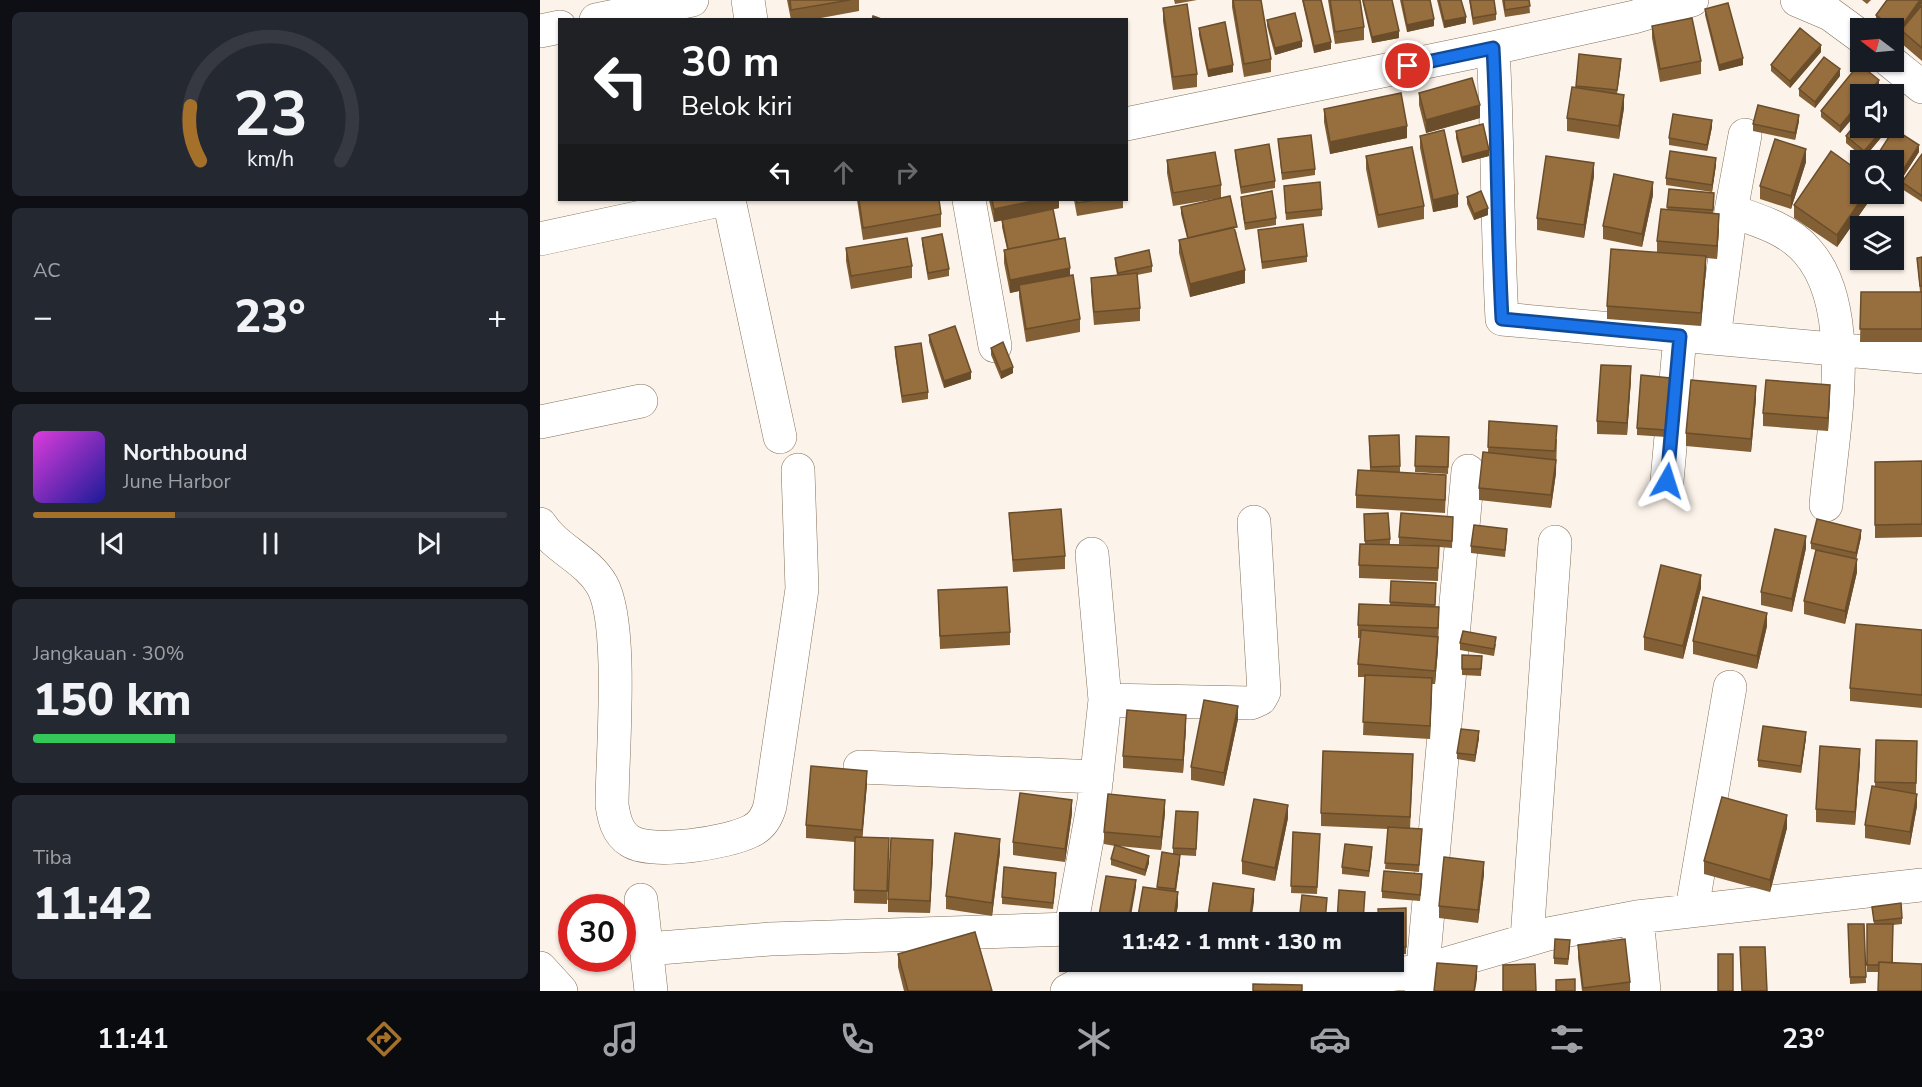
<!DOCTYPE html>
<html lang="id">
<head>
<meta charset="utf-8">
<style>
	body { margin:0; font-family:"Nunito Sans",sans-serif; background:#242831; color:#f1f3f6; height:100vh; display:flex; flex-direction:column; font-size:22px; white-space:nowrap }
	* { box-sizing:border-box; margin:0 }
	p { font-size:20px; color:#9ea1a6 }
	.icon { flex:none; width:33px; height:33px; fill:none; stroke:currentColor; stroke-width:2; stroke-linecap:round; stroke-linejoin:round }
	.map { position:relative; flex:1; overflow:hidden }
	.details { display:flex; flex-direction:column; gap:12px; padding:12px; background:#0d0f14; width:540px }
	.details>* { flex:none }
	.hud { position:absolute; left:18px; top:18px; width:570px; height:183px; border-radius:0px; box-shadow:0 2px 4px #0004; background:#202124; color:#fff; overflow:hidden }
	.needle { width:39px; rotate:286deg }
	.buttons { position:absolute; left:1310px; top:18px; display:grid; gap:12px }
	.buttons a { display:grid; place-items:center; width:54px; height:54px; border-radius:0px; background:#171b24; box-shadow:0 2px 4px #0004; font-size:30px }
	.speed { position:absolute; left:18px; top:894px; display:flex; gap:12px; font-size:30px; font-weight:700; text-align:center }
	.speed>* { display:grid; place-content:center; width:78px; height:78px; border-radius:50%; background:#171b24; box-shadow:0 2px 4px #0004; line-height:1 }
	.speed .limit { border:9px solid #d22; background:#fff; color:#111 }
	.pin { position:absolute; display:grid; place-items:center; width:51px; height:51px; color:#fff; margin:-26px; border:3px solid #fff; border-radius:50%; box-shadow:0 2px 6px #0007 }
	.me { position:absolute; width:66px; margin:-33px; rotate:6deg; stroke-linejoin:round; filter:drop-shadow(0 0 4px #0008) }
	.turn { display:flex; align-items:center; gap:21px; height:126px; padding:0 24px; font-size:27px }
	.turn .icon { width:78px; height:78px; stroke-width:2.5 }
	.turn b { display:block; font-size:42px; line-height:51px }
	.lanes { display:flex; align-items:center; height:57px; padding:0 24px; background:#0003; justify-content:center; gap:30px; direction:ltr }
	.lanes .off { opacity:.35 }
	.big { font-size:45px; font-weight:800; line-height:1.1 }
	.details .tile { flex:1; display:flex; flex-direction:column; justify-content:center; gap:9px; min-width:0; padding:0 21px; border-radius:9px; background:#242831 }
	.details .dial { align-items:center; gap:0 }
	.dial svg { height:156px; overflow:visible; fill:none; stroke:#363941; stroke-width:7; stroke-linecap:round; text-anchor:middle }
	.dial text { fill:#f1f3f6; stroke:none }
	.song { display:flex; align-items:center; gap:18px }
	.cover { width:72px; height:72px; border-radius:9px; background:linear-gradient(135deg,hsl(300 70% 55%),hsl(240 70% 35%)) }
	.played { height:6px; border-radius:3px; background:linear-gradient(90deg,#a57029 30%,#363941 30%) }
	.keys { display:flex; justify-content:space-around; direction:ltr }
	.heat { display:flex; justify-content:space-between; align-items:center; font-size:33px; direction:ltr }
	.charge { height:9px; border-radius:4px; background:linear-gradient(90deg,#34c759 30%,#363941 0) }
	.trip { position:absolute; left:519px; top:912px; width:345px; height:60px; border-radius:0px; background:#171b24; box-shadow:0 2px 4px #0004; font-weight:800; line-height:60px; text-align:center }
	.menu { display:flex; height:96px; justify-content:space-around; align-items:center; background:#090b0e; color:#9ea1a6 }
	.menu .icon { width:42px; height:42px }
	.menu .on { color:#a57029 }
	.menu b { font-size:27px; color:#f1f3f6 }
	main { display:flex; flex:1; min-height:0 }
	.map>svg:first-child { display:block }
	.lines { fill:none; stroke-linecap:round; stroke-linejoin:round }
	.minor-casing { stroke:#84705a; stroke-width:34 }
	.minor { stroke:#fff; stroke-width:33 }
	.wall { fill:#825f35 }
	.shaded-wall { fill:#6a4d2b }
	.building { fill:#976e3e; stroke:#6a4d2b; stroke-width:1.5 }
	.route-casing { stroke:#114b97; stroke-width:15 }
	.route { stroke:#1a73e8; stroke-width:10 }
</style>
</head>
<body>
<main>
<section class="details">
<div class="tile dial"><svg viewBox="0 0 100 80">
<path d="M14 69A42 42 0 1 1 86 69"/>
<path d="M14 69A42 42 0 0 1 9 41" stroke="#a57029"/>
<text x="50" y="56" font-size="32" font-weight="700">23</text>
<text x="50" y="72" font-size="11">km/h</text>
</svg></div>
<div class="tile"><p>AC</p>
<div class="heat"><a>−</a><b class="big">23°</b><a>+</a></div>
</div>
<div class="tile">
<div class="song"><i class="cover"></i><div><b>Northbound</b><p>June Harbor</p></div></div>
<div class="played"></div>
<div class="keys"><svg class="icon" aria-label="previous" viewBox="0 0 24 24"><path d="M18 5L8 12l10 7zM5 5v14"/></svg><svg class="icon" aria-label="pause" viewBox="0 0 24 24"><path d="M8 5v14M16 5v14"/></svg><svg class="icon" aria-label="next" viewBox="0 0 24 24"><path d="M6 5l10 7-10 7zM19 5v14"/></svg></div>
</div>
<div class="tile"><p>Jangkauan · 30%</p><b class="big">150 km</b><div class="charge"></div></div>
<div class="tile"><p>Tiba</p><b class="big">11:42</b></div>
</section>
<div class="map">
<svg width="1382" height="991" viewBox="0 0 1382 991">
	<rect width="100%" height="100%" fill="#fcf3ea"/>
	<g class="lines">
		<g class="minor-casing">
			<path id="minor" d="M208 0 211 20
				M1257 0 1290 14 1320 36
				M56 20 152 0
				M0 31 20 27
				M953 48C958 139 957 229 962 319L1382 357
				M1351 62 1382 87
				M586 124 953 48 1094 17 1152 0
				M189 200 240 437
				M429 200 455 346
				M1191 211 1205 135
				M0 239 180 200
				M1174 338 1191 211C1218 220 1248 229 1267 251 1319 309 1292 434 1286 505
				M0 422 101 401
				M1127 481 1140 336
				M0 524C16 549 47 559 62 585 84 624 72 756 72 805 74 818 77 833 90 841 112 855 188 843 211 831 222 826 227 817 230 806L262 589 258 470
				M565 700 711 703 720 699 724 692 714 522
				M320 767 557 777
				M101 900 111 991
				M1152 909 1190 687
				M1097 917 1104 991
				M532 922 554 801 565 700 552 554
				M987 939 1015 542
				M107 949 230 939 530 929
				M0 968 21 991
				M881 989 928 471
				M527 991 538 985 580 984 748 987 881 971 1008 934 1097 917 1382 885"/>
		</g>
		<use href="#minor" class="minor"/>
	</g>
	<path class="wall" d="M247 0H319V11L270 20H251Z
		M634 0H657L635 4Z
		M692 0H721L731 59V72L704 77 692 7Z
		M762 0H781L791 49 774 53Z
		M788 0H820L824 27V40L795 44Z
		M822 0H852L859 38 832 43Z
		M860 0H890L894 26 867 32Z
		M897 0H921L926 23 904 28Z
		M929 0H954L956 14V20L933 25Z
		M962 0H989L990 13 965 17Z
		M1322 0H1331L1327 4Z
		M1382 5V61L1361 43V33L1358 38 1353 34V28H1345L1336 22V15L1377 11Z
		M623 8 657 74V87L633 90 623 21Z
		M1165 9 1203 65 1179 71 1165 15Z
		M727 20 762 47 735 55 727 26Z
		M1112 26 1161 61V74L1120 82 1112 38Z
		M659 28 693 72 668 77 659 35Z
		M1281 52 1250 88 1231 71V65Z
		M1039 54 1081 66 1077 94 1084 108 1079 139 1027 131V118L1036 87Z
		M1300 76 1275 108 1259 96V89Z
		M1339 87 1300 133 1281 117V111Z
		M879 93 940 118 886 133 879 105Z
		M784 109 867 138 790 154 784 122Z
		M1259 121 1255 140 1213 131V124Z
		M1172 127 1167 151 1129 145V138Z
		M1349 128 1324 158 1306 143V136Z
		M916 131 949 156 922 163 916 138Z
		M880 136 918 207 893 212 880 148Z
		M738 139 775 169V175L742 180Z
		M695 150 735 181V188L701 194 695 156Z
		M1379 152 1361 180 1353 174V160H1336V157Z
		M1382 154V202L1362 189V182Z
		M826 156 884 206V219L838 228 826 169Z
		M627 160 681 185V198L633 206 627 173Z
		M1266 162 1251 209 1220 199V186Z
		M1176 165 1172 192 1126 185V178Z
		M1054 176 1044 238 997 230V218Z
		M744 186 782 209V216L746 220Z
		M1129 189 1174 199 1173 214 1179 227 1177 259 1166 258V269L1161 326 1067 319V306L1117 253V241L1127 210Z
		M1334 194 1297 247 1254 218V205Z
		M1113 195 1102 247 1063 239V226Z
		M701 197 736 218V225L705 230 701 203Z
		M927 197 948 215 934 220 927 204Z
		M317 200H399L401 214V227L323 240Z
		M449 200H519V208L454 222Z
		M534 200H583V208L537 216Z
		M641 207 697 233 696 234 705 283 650 297 639 253V240L647 238 641 214Z
		M462 220 519 239 530 276 540 319V332L486 342 479 297V291L470 293 464 263V250L467 249 462 227Z
		M718 230 767 256V262L722 269Z
		M382 238 409 269V276L388 280 382 244Z
		M306 248 372 266V278L311 289 306 261Z
		M1382 257V342H1320L1321 292H1380L1377 258Z
		M575 258 612 266V272L597 275 600 308V321L554 325 551 291V278L577 275 575 264Z
		M389 335 431 379 404 388 389 342Z
		M355 347 388 392V399L362 403 355 354Z
		M451 348 473 373 461 379 451 355Z
		M1091 379 1087 435 1057 434V421Z
		M1130 385 1126 437 1097 435V428Z
		M1290 397 1288 431 1223 426V413Z
		M1216 399 1211 452 1146 446V433Z
		M949 421 1017 439 1016 473 1011 508 939 500V488L948 452Z
		M829 436 860 466V472L906 488 905 513 816 508V495L830 470Z
		M876 436 909 437 908 474 875 472Z
		M1382 461V537L1335 538V462Z
		M469 513 525 556V569L473 572Z
		M824 514 850 539V544L875 545 859 544V537L913 524 912 548 899 547 898 581 819 578V565L825 544Z
		M967 536 965 557 931 553V546Z
		M1321 537 1316 559 1317 572 1305 624 1264 614V601L1276 550 1271 549V543Z
		M1266 548 1252 612 1221 605V592Z
		M851 581 896 590 895 607 899 620 898 650 895 684H892L890 739 823 735 825 677H818V664L821 638H818V625L850 605Z
		M1161 588 1143 659 1104 650V637Z
		M398 590 470 632V645L400 649Z
		M1227 626 1217 669 1153 654V641Z
		M1382 630V708L1310 701V688Z
		M920 643 956 644 954 656 920 650Z
		M922 655 942 656 941 676 922 675Z
		M698 719 684 786 651 780V767Z
		M646 728 643 773 583 768V756Z
		M939 738 935 762 917 759V753Z
		M1266 738 1261 773 1218 767V760Z
		M1377 741 1376 793 1377 806 1370 845 1325 838V825L1335 786V782Z
		M1320 762 1315 825 1276 822V809Z
		M873 767 870 829H882L879 872 845 869 848 829 781 826V813Z
		M327 784 322 837 349 851 347 904 314 903 315 842 266 838V825Z
		M658 812 656 856 639 855 640 862 636 892 638 905 635 922H597L617 889 622 852 633 854V848Z
		M532 813 525 862 473 855V842Z
		M625 813 621 850 578 846 609 863 605 876 571 865V859L575 846 564 844V832Z
		M748 818 735 881 702 874V861Z
		M1247 828 1230 892 1164 874V861Z
		M753 832 780 834 777 894 751 893Z
		M460 852 452 916 406 909V896Z
		M393 853 390 913 348 912V899Z
		M832 854 829 877 802 874V867Z
		M944 874 938 923 899 918V906Z
		M516 880 513 909 462 904V897Z
		M882 881 880 901 842 898V891Z
		M1332 907 1362 918V924L1353 925V963L1338 972H1327V924H1334Z
		M866 908V954H854V922Z
		M1308 924H1324L1326 983 1310 984Z
		M1038 945 1090 982V991H1042L1038 958Z
		M1030 947 1028 965 1014 964V958Z
		M358 954 452 991H364L358 967Z"/>
	<path class="shaded-wall" d="M1380 0H1382V4L1363 31 1361 30V33L1358 38V31Z
		M926 17V23L904 28V21Z
		M894 19V26L867 32V25Z
		M859 31V38L832 43V37Z
		M762 41V47L735 55V48Z
		M791 42V49L774 53V46Z
		M1281 45V52L1250 88V81Z
		M1203 58V65L1179 71V65Z
		M693 65V72L668 77V70Z
		M1300 69V76L1275 108V102Z
		M1339 80V87L1332 94H1327Z
		M1084 95V108L1079 139V126Z
		M1320 102V109L1300 133V126Z
		M940 105V118L886 133V120Z
		M1259 115V121L1255 140V133Z
		M1172 120V127L1167 151V145Z
		M867 126V138L790 154V142Z
		M1344 128H1349L1324 158V151Z
		M1379 145V152L1361 180V173Z
		M1266 149V162L1251 209V196Z
		M949 150V156L922 163V157Z
		M1176 158V165L1172 192V185Z
		M1054 163V176L1044 238V225Z
		M1113 182V195L1102 247V234Z
		M918 194V207L893 212V200Z
		M1325 194H1334L1297 247V235Z
		M498 200H519V208L454 222V209Z
		M948 208V215L934 220V214Z
		M1179 214V227L1177 259V246Z
		M1166 256V269L1161 326V313Z
		M530 268V280L479 285V291L470 293V280Z
		M705 270V283L650 297V284Z
		M1091 366V379L1087 435V423Z
		M473 367V373L461 379V372Z
		M431 372V379L404 388V381Z
		M1290 385V397L1288 431V418Z
		M1216 386V399L1211 452V439Z
		M1016 460V473L1011 508V495Z
		M1321 530V537L1316 560V553Z
		M1266 536V548L1252 612V599Z
		M1317 559V572L1305 624V611Z
		M1161 575V588L1143 659V646Z
		M1227 613V626L1217 669V656Z
		M898 637V650L895 684V671Z
		M892 678V691L890 739V726Z
		M698 706V719L684 786V773Z
		M646 715V728L643 773V760Z
		M939 731V738L935 762V755Z
		M1266 732V738L1261 773V766Z
		M1320 749V762L1315 825V812Z
		M327 771V784L322 843V830Z
		M1377 794V806L1370 845V832Z
		M532 800V813L525 862V849Z
		M625 800V813L621 850V837Z
		M748 805V818L735 881V868Z
		M1247 815V828L1230 892V880Z
		M460 839V852L452 916V903Z
		M393 840V853L390 913V901Z
		M640 855V862L635 896V889Z
		M609 856V863L605 876V870Z
		M944 862V874L938 923V910Z
		M596 880V887L590 922H588Z
		M714 889V902L711 922H709Z
		M638 892V905L635 922H633Z
		M937 966V979L935 991H934Z"/>
	<path class="building" d="M250 0H310L251 10Z
		M693 0H721L731 59 704 64Z
		M763 0H781L791 42 774 46Z
		M790 0H820L824 27 795 32Z
		M823 0H852L859 31 832 37Z
		M862 0H890L894 19 867 25Z
		M899 0H921L926 17 904 21Z
		M930 0H954L956 14 933 18Z
		M964 0H989L990 6 965 10Z
		M1347 0H1380L1358 31 1336 15Z
		M1188 3 1203 58 1179 65 1165 9Z
		M647 4 657 74 633 77 623 8Z
		M1382 5V48L1361 30Z
		M755 13 762 41 735 48 727 20Z
		M333 16 344 20H332Z
		M1152 18 1161 61 1120 69 1112 26Z
		M685 22 693 65 668 70 659 28Z
		M1260 28 1281 45 1250 81 1231 65Z
		M1039 54 1081 59 1077 90 1036 86Z
		M1284 57 1300 69 1275 102 1259 89Z
		M1319 64 1339 80 1327 94H1320V102L1300 126 1281 111Z
		M932 78 940 105 886 120 879 93Z
		M1032 87 1084 95 1079 126 1027 118Z
		M861 93 867 126 790 142 784 109Z
		M1218 105 1259 115 1255 133 1213 124Z
		M1133 114 1172 120 1167 145 1129 138Z
		M1320 119V128H1344L1324 151 1306 136Z
		M943 124 949 150 922 157 916 131Z
		M1354 129 1379 145 1361 173 1353 168V160H1342L1336 157Z
		M904 130 918 194 893 200 880 136Z
		M771 135 775 169 742 173 738 139Z
		M1235 139 1266 149 1251 196 1220 186Z
		M729 144 735 181 701 187 695 150Z
		M872 147 884 206 838 215 826 156Z
		M1130 151 1176 158 1172 185 1126 178Z
		M1291 151 1320 172V194H1325L1297 235 1254 205Z
		M675 152 681 185 633 193 627 160Z
		M1382 154V196L1362 182Z
		M1006 156 1054 163 1044 225 997 218Z
		M1074 174 1113 182 1102 234 1063 226Z
		M780 182 782 209 746 213 744 186Z
		M1129 189 1174 193 1173 210 1127 207Z
		M732 191 736 218 705 223 701 197Z
		M941 191 948 208 934 214 927 197Z
		M690 196 697 227 648 238 641 207Z
		M319 200H399L401 214 323 228Z
		M452 200H498L454 209Z
		M536 200H557L537 203Z
		M513 209 519 239 468 249 462 220Z
		M1121 209 1179 214 1177 246 1117 241Z
		M763 224 767 256 722 262 718 230Z
		M694 227 705 270 650 284 639 240Z
		M402 234 409 269 388 273 382 238Z
		M367 238 372 266 311 276 306 248Z
		M525 238 530 268 470 280 464 250Z
		M1071 249 1166 256 1161 313 1067 306Z
		M609 250 612 266 578 273 575 258Z
		M1382 257V286H1380L1377 258Z
		M597 273 600 308 554 312 551 278Z
		M533 275 540 319 486 329 479 285Z
		M1321 292H1382V329H1320Z
		M415 326 431 372 404 381 389 335Z
		M463 342 473 367 461 372 451 348Z
		M381 343 388 392 362 396 355 347Z
		M1061 365 1091 366 1087 423 1057 421Z
		M1101 375 1130 378 1126 430 1097 428Z
		M1151 380 1216 386 1211 439 1146 433Z
		M1226 380 1290 385 1288 418 1223 413Z
		M949 421 1017 426 1015 451 948 447Z
		M859 435 860 466 831 467 829 436Z
		M876 436 909 437 908 467 875 466Z
		M943 452 1016 460 1011 495 939 488Z
		M1382 461V524L1335 525V462Z
		M818 470 906 475 905 500 816 495Z
		M521 509 525 556 473 560 469 513Z
		M848 513 850 539 825 541 824 514Z
		M861 513 913 517 912 541 859 537Z
		M1277 519 1321 530 1316 553 1271 543Z
		M934 525 967 529 965 550 931 546Z
		M1235 529 1266 536 1252 599 1221 592Z
		M820 544 899 546 898 568 819 565Z
		M1276 550 1317 559 1305 611 1264 601Z
		M1121 565 1161 575 1143 646 1104 637Z
		M851 581 896 583 895 605 850 602Z
		M467 587 470 632 400 636 398 590Z
		M1163 597 1227 613 1217 656 1153 641Z
		M819 604 899 607 898 628 818 625Z
		M1316 624 1382 630V695L1310 688Z
		M821 630 898 637 895 671 818 664Z
		M923 631 956 637 954 649 920 643Z
		M922 655 942 656 941 669H922Z
		M825 675 892 678 890 726 823 722Z
		M664 700 698 706 684 773 651 767Z
		M587 710 646 715 643 760 583 756Z
		M1223 726 1266 732 1261 766 1218 760Z
		M921 729 939 731 935 755 917 753Z
		M1336 740 1377 741 1376 783 1335 782Z
		M1280 746 1320 749 1315 812 1276 809Z
		M783 751 873 754 870 817 781 813Z
		M271 766 327 771 322 830 266 825Z
		M1332 786 1377 794 1370 832 1325 825Z
		M480 793 532 800 525 849 473 842Z
		M568 794 625 800 621 837 564 832Z
		M1182 797 1247 815 1230 880 1164 861Z
		M714 799 748 805 735 868 702 861Z
		M636 811 658 812 656 849 633 848Z
		M848 827 882 829 879 865 845 863Z
		M753 832 780 834 777 887 751 886Z
		M415 833 460 839 452 903 406 896Z
		M315 837 349 838 347 891 314 890Z
		M351 838 393 840 390 901 348 899Z
		M805 844 832 847 829 871 802 867Z
		M575 845 609 856 605 870 571 859Z
		M622 852 640 855 635 889 617 887Z
		M904 857 944 862 938 910 899 906Z
		M464 867 516 873 513 903 462 897Z
		M844 871 882 874 880 895 842 891Z
		M566 876 596 880 588 922H569L558 921Z
		M673 883 714 889 709 922H667Z
		M603 887 638 892 633 922H597Z
		M799 890 825 892 823 922H797Z
		M762 895 787 898 785 922H759Z
		M1361 903 1362 918 1334 921 1332 907Z
		M866 908V947H854V922H839L838 909Z
		M1308 924H1324L1326 977H1310Z
		M1327 924H1353L1352 963 1339 962 1338 965H1327Z
		M435 932 452 991H368L358 954Z
		M1015 939 1030 940 1028 959 1014 958Z
		M1085 939 1090 982 1043 988 1038 945Z
		M1200 947H1225L1227 991H1202Z
		M1178 954H1193V991H1178Z
		M1339 962 1382 964V991H1338Z
		M897 963 937 966 934 991H894Z
		M995 964 996 991H963V965Z
		M1035 979V991H1016V980Z
		M713 984 762 985V991H713Z"/>
	<g class="lines">
		<g class="route-casing">
			<path id="route" d="M868 66 953 48C958 138 957 229 962 319L1140 336 1127 481"/>
		</g>
		<use href="#route" class="route"/>
	</g>
</svg>
<div class="buttons">
<a><svg class="needle" viewBox="-14 -14 28 28"><path d="M0-13l5 13h-10z" fill="#e53935"/><path d="M0 13l5-13h-10z" fill="#9ea1a6"/></svg></a>
<a><svg class="icon" aria-label="sound" viewBox="0 0 24 24"><path d="M4 9h4l5-4v14l-5-4H4zM17 9q2 3 0 6"/></svg></a>
<a><svg class="icon" aria-label="search" viewBox="0 0 24 24"><circle cx="10" cy="10" r="6"/><path d="M15 15l6 6"/></svg></a>
<a><svg class="icon" aria-label="layers" viewBox="0 0 24 24"><path d="M12 4l9 5-9 5-9-5zM3 14l9 5 9-5"/></svg></a>
</div>
<div class="speed"><div class="limit">30</div></div>
<div class="pin" style="left:868px;top:66px;background:#d93025"><svg class="icon" aria-label="arrive" viewBox="0 0 24 24"><path d="M6 21V4h12l-3 4 3 4H6"/></svg></div>
<svg class="me" style="left:1127px;top:481px" viewBox="-20 -20 40 40"><path d="M0-17L14 15 0 8-14 15z" fill="#1a73e8" stroke="#fff" stroke-width="4"/></svg>
<div class="trip">11:42 · 1 mnt · 130 m</div>
<div class="hud">
<div class="turn"><svg class="icon" aria-label="left" viewBox="0 0 24 24"><path d="M17 20v-9H6M10 6l-5 5 5 5"/></svg><div><b>30 m</b>Belok kiri</div></div>
<div class="lanes"><svg class="icon" aria-label="left" viewBox="0 0 24 24"><path d="M17 20v-9H6M10 6l-5 5 5 5"/></svg><svg class="icon off" aria-label="ahead" viewBox="0 0 24 24"><path d="M12 20V5M6 11l6-6 6 6"/></svg><svg class="icon off" aria-label="right" viewBox="0 0 24 24"><path d="M7 20v-9h11M14 6l5 5-5 5"/></svg></div>
</div>
</div>
</main>
<nav class="menu">
<b>11:41</b>
<svg class="icon on" aria-label="directions" viewBox="0 0 24 24"><path d="M12 3l9 9-9 9-9-9zM9 14v-3h6M13 9l2 2-2 2"/></svg>
<svg class="icon" aria-label="music" viewBox="0 0 24 24"><path d="M9 18V5l10-2v13"/><circle cx="6" cy="18" r="3"/><circle cx="16" cy="16" r="3"/></svg>
<svg class="icon" aria-label="phone" viewBox="0 0 24 24"><path d="M5 4h4l2 5-3 2q2 4 5 5l2-3 5 2v4C11 20 4 13 5 4z"/></svg>
<svg class="icon" aria-label="climate" viewBox="0 0 24 24"><path d="M12 3v18M4 7l16 10M4 17L20 7"/></svg>
<svg class="icon" aria-label="car" viewBox="0 0 24 24"><path d="M5 17H2v-5l4-1 3-4h7l3 4 3 1v5h-3M9 17h6M6 11h13"/><circle cx="7" cy="17" r="2"/><circle cx="17" cy="17" r="2"/></svg>
<svg class="icon" aria-label="filters" viewBox="0 0 24 24"><path d="M4 7h16M4 17h16"/><circle cx="9" cy="7" r="2"/><circle cx="15" cy="17" r="2"/></svg>
<b>23°</b>
</nav>
</body>
</html>
